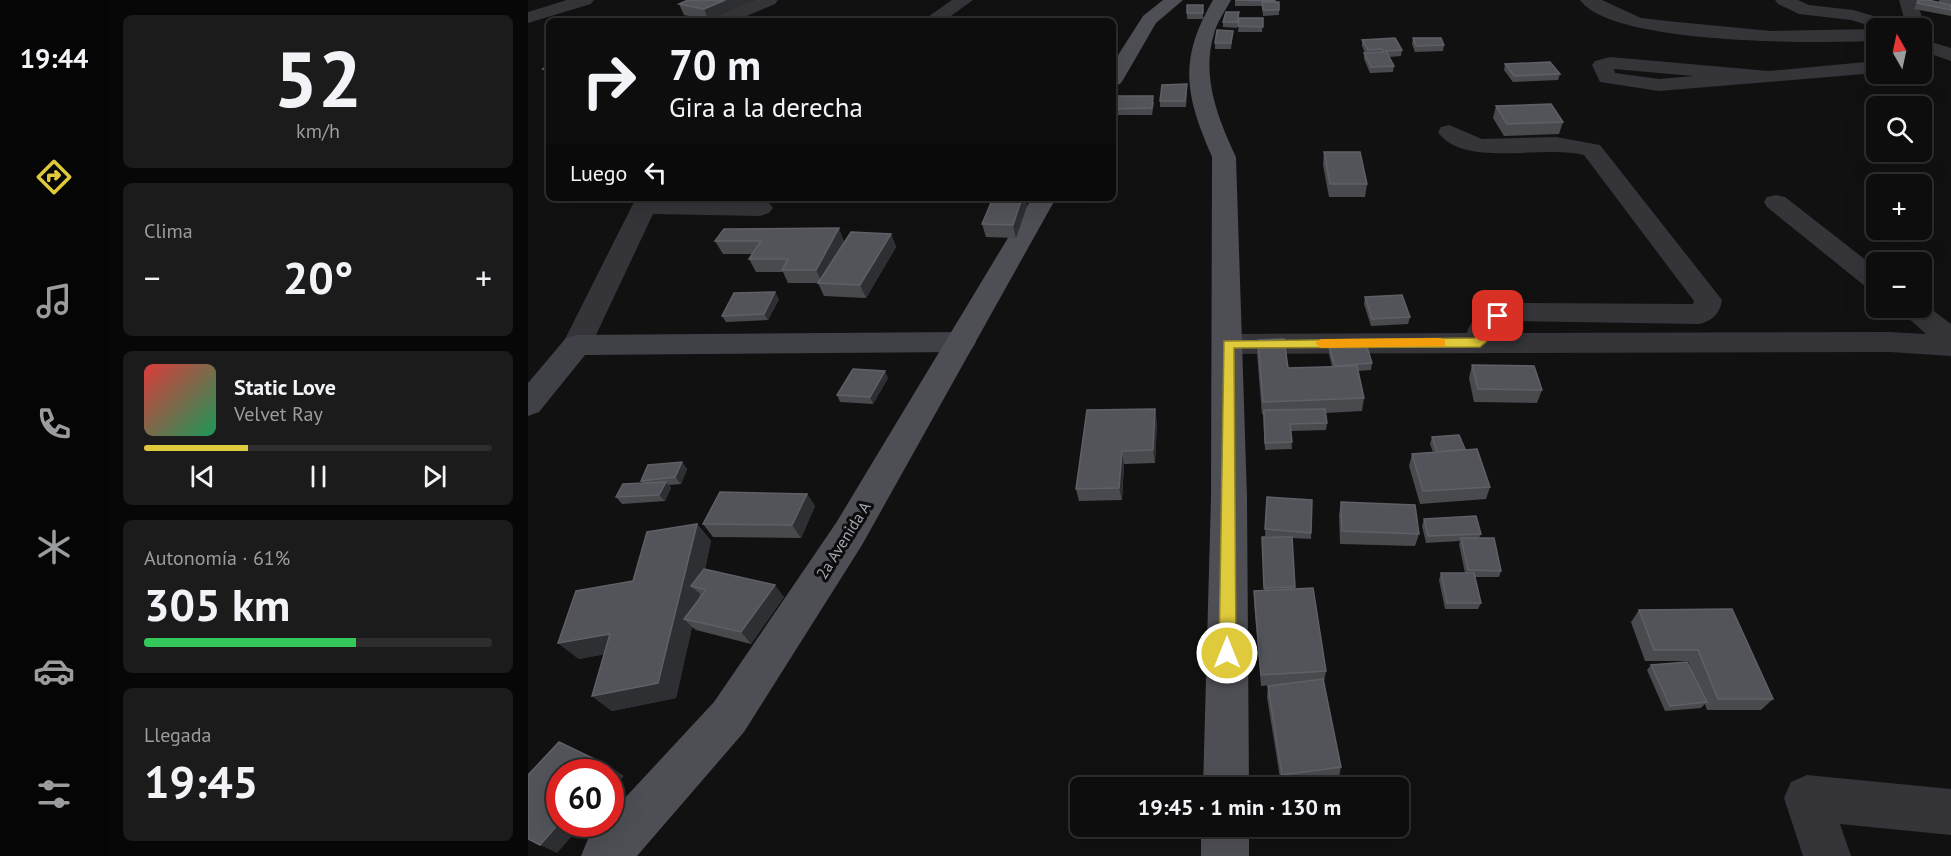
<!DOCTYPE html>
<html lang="es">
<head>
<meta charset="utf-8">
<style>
	body { margin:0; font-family:"PT Sans",sans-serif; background:#1b1b1c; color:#f1f3f6; height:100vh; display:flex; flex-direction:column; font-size:22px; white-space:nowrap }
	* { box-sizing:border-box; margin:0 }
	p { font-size:20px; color:#9a9c9e }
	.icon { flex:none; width:33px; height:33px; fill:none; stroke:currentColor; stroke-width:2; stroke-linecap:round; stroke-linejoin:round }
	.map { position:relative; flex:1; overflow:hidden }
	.side { display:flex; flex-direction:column; gap:15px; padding:15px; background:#070708; width:420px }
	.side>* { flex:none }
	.guide { position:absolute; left:18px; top:18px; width:570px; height:183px; border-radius:9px; box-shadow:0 6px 24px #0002,0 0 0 2px #2d2d2e; background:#0d0d0e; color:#f1f3f6; overflow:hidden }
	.needle { width:39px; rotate:351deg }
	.fabs { position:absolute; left:1338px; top:18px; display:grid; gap:12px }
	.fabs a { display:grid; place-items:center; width:66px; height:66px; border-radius:9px; background:#0d0d0e; box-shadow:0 6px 24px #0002,0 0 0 2px #2d2d2e; font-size:30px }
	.speed { position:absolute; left:18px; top:759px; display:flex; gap:12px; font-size:30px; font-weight:700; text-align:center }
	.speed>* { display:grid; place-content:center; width:78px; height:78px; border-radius:50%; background:#0d0d0e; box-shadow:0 6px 24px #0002,0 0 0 2px #2d2d2e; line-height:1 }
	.speed .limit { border:9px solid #d22; background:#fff; color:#111 }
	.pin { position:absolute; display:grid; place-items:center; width:51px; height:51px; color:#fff; margin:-26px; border-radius:12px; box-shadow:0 3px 9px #0006 }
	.me { position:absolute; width:66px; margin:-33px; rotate:0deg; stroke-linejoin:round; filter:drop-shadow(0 0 4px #0008) }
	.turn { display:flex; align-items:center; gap:21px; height:126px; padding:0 24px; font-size:27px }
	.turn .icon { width:78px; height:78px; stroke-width:2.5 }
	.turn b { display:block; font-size:42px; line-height:51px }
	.then { display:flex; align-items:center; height:57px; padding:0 24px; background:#0003; gap:12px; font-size:22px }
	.big { font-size:45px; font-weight:700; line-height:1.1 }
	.side .widget { flex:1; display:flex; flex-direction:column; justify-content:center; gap:9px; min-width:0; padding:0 21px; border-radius:9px; background:#1b1b1c }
	.side .dial { align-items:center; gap:0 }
	.dial b { font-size:78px; line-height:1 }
	.song { display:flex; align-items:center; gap:18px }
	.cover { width:72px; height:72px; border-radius:9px; background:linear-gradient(135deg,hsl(0 70% 55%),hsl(150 70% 35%)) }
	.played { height:6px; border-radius:3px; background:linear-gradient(90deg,#dfca3b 30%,#2d2d2e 30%) }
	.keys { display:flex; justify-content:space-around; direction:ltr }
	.heat { display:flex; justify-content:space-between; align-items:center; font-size:33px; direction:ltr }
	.charge { height:9px; border-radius:4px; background:linear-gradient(90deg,#34c759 61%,#2d2d2e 0) }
	.trip { position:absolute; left:542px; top:777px; width:339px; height:60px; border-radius:9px; background:#0d0d0e; box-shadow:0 6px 24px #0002,0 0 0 2px #2d2d2e; font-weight:700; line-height:60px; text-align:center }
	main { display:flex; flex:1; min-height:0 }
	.tabs { display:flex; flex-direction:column; width:108px; justify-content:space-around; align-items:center; background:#050506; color:#9a9c9e }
	.tabs .icon { width:42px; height:42px }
	.tabs .active { color:#dfca3b }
	.tabs b { font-size:27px; color:#f1f3f6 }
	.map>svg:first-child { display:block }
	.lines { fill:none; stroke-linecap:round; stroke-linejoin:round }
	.street { fill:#343439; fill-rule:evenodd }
	.secondary { fill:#404146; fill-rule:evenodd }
	.primary { fill:#4e4e55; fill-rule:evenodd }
	.wall { fill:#494a4e }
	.shaded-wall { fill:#2e2f32 }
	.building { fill:#525459; stroke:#5f6067; stroke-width:1.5 }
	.route { fill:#dfca3b; stroke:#918326; stroke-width:1.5 }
	.slow { fill:#f59e0b }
	.labels { text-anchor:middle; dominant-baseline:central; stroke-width:6; stroke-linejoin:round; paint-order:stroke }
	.street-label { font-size:16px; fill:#a3a5b1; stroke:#0c0c0d }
</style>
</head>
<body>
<main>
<nav class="tabs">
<b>19:44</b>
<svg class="icon active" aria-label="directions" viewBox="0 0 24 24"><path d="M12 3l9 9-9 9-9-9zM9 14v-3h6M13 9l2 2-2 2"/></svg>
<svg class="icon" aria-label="music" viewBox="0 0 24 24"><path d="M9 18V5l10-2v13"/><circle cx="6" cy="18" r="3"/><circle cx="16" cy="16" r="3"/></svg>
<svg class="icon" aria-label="phone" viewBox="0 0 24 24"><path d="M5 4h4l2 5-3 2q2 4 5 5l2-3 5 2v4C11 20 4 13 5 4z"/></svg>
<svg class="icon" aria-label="climate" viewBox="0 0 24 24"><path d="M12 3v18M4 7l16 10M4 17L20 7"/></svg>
<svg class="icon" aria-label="car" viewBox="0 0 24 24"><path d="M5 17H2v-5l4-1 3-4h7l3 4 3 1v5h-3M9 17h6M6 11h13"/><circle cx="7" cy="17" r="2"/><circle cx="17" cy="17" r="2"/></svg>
<svg class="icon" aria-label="filters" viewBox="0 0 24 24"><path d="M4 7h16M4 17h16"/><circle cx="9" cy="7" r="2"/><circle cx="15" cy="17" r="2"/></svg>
</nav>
<section class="side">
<div class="widget dial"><b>52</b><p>km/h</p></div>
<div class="widget"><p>Clima</p>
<div class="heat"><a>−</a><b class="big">20°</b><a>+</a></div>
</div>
<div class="widget">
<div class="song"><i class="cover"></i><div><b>Static Love</b><p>Velvet Ray</p></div></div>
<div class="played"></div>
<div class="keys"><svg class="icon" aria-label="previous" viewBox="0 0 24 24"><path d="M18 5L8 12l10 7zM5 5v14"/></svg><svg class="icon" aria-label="pause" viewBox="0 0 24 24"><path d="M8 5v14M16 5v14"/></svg><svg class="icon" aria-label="next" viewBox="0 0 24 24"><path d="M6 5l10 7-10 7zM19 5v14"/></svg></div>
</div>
<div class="widget"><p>Autonomía · 61%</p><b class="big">305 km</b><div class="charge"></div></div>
<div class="widget"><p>Llegada</p><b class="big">19:45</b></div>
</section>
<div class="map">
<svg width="1423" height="856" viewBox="0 0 1423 856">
	<rect width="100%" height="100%" fill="#111112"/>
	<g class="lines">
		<path class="street" d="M39 0H66L63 4 0 23V12Z
			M226 0H250L247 4 207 21H182L185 17Z
			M424 0H445L416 21H394Z
			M1052 0H1074L1113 18 1139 21 1243 31 1348 29V41C1293 43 1085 46 1052 0Z
			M1247 0H1270L1281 5 1325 10 1356 19 1358 23 1349 28 1323 20 1271 14 1250 4Z
			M1371 0H1389L1394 18 1386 28H1368L1376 18Z
			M1394 39 1423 48V61L1394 51Z
			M1082 57 1241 71 1348 61V73L1131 91 1072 82 1064 65 1067 61ZM1086 69 1165 76 1131 79 1087 73Z
			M921 125 954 139 1028 137 1072 145 1194 300C1192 314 1184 321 1171 324L987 321 980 323 969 333 1362 332 1398 334 1369 308H1394V302L1423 324V356L1362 352 700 354 689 351 685 344 689 337 700 334 939 333C945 311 967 307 987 303L1165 304 1166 301 1056 155C1017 144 935 169 910 132L913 127Z
			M1248 195 1257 197 1348 268V290L1338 287 1239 207 1236 202 1239 197Z
			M108 198 232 200 241 203 245 208 241 213 232 216 125 214 60 352 49 355 38 352 34 345Z
			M1279 775 1423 789V835L1312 824 1323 856H1275L1256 798 1263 782Z"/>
		<path class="secondary" d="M433 332 444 335 448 342 444 349 433 352 57 355 11 412 0 416V383L38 338 49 335Z"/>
		<path class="primary" d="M635 0H655L628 23 595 80 592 84 585 86V63L615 16Z
			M685 0H703C697 11 689 22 686 34 673 76 690 119 708 157L719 497 721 788H675L683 497 684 157C657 95 650 60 685 0Z
			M504 198H528L334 545 216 732 109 856H53L60 839 74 824H82V814L186 702 308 523Z
			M673 826H721V856H673Z"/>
	</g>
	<path class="wall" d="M225 0 181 21 156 15 151 4Z
		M707 0H747V2L751 10V15L735 16 734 6H707Z
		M1390 0H1400L1411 2V0H1423V16L1386 9Z
		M675 5V19H659V13Z
		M711 18H735L734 32H710L711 20 709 28 695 27V22Z
		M705 31 703 49H687V43Z
		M885 38 916 45 915 51 887 52 884 44Z
		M834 40 874 50 873 56 861 57 866 66 865 72 842 73 836 59V53H837L834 46Z
		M21 63V75H19L15 69Z
		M977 64 1032 74 1030 80 985 82 976 70Z
		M659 91 658 107H632V101Z
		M585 100 626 102 624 115H585Z
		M968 106 1035 122 1031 134 976 136 965 118Z
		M796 152 839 184 837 197H801L795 165Z
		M465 198H497L499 206 488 238 458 237 454 224Z
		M363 234 368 247 338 298 296 296 290 283H260L255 272H228L221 259 224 254H195L187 241H316L311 251Z
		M837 297 882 317 880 324 843 326 836 304Z
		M251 299 240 320 198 322 194 316Z
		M730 340 760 368 804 367 801 354V347L844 363 843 370 830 371 836 398 834 411 798 413 799 423 798 430 763 431 764 449 737 450 735 414 734 415 729 353Z
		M944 365 1014 390 1009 403 946 402 941 378Z
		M360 378 345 404 312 402 309 395Z
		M629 422 627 463 596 464 594 500 551 501 548 489Z
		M904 437 937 449 962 487 958 499 892 504 881 466 884 454 905 452 902 444Z
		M154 462 159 469 153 484 141 485 143 488 137 501 94 504 88 497 115 483 113 481Z
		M279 494 287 506 273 538 185 537 175 524Z
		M739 497 783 533V539L764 538 767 588 798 671 796 682 813 767 811 777 753 784 739 697 740 686 744 685 733 686 726 602V591L736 590 734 537H753L737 536Z
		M813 502 891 534 887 546 812 544 811 515Z
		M896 519 953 534 951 538 973 571 971 577H947L953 603 950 609H917L911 580 913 573H937L931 544 932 541 898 543 894 526Z
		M169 524 183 541 177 569 256 597 223 644 168 630 164 627 148 698 84 711 64 696 76 654 51 659 30 643 105 581Z
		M1111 610 1245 699 1233 710H1179L1177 704 1173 708 1137 711 1119 670 1123 665 1166 677 1160 661H1117L1103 622Z"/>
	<path class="shaded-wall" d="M197 0H225L181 21 176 9Z
		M494 198H497L499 206 488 238 485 225Z
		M311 228 316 241 294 283 288 270Z
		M363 234 368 247 338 298 332 285Z
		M247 292 251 299 240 320 236 314Z
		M357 371 360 378 345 404 342 397Z
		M627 409 629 422 627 463 625 450Z
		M594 451 596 464 594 500 591 488Z
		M154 462 159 469 153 484 147 477Z
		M138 482 143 488 137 501 131 495Z
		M279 494 287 506 273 538 264 525Z
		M169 524 183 541 173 588 163 586 172 594 166 621 156 619 164 627 148 698 84 711 64 696Z
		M247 585 256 597 223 644 213 632Z
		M82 634 101 650 51 659 30 643Z
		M81 766 96 776 82 792V772H76Z
		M32 822V824H55L29 853 12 845Z"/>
	<path class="building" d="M160 0H197L176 9 151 4Z
		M707 0H747V1Z
		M1390 0H1400L1423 5V10L1389 3Z
		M734 2H751V10H735Z
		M659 5H675V13H659Z
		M698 12H711L709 22H695Z
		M76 17 95 20 93 21H67Z
		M711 18H735V27L710 26Z
		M689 30 705 31 703 43H687Z
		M867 38 874 50 858 51 866 66 843 67 836 53 855 52 854 49 840 50 834 40Z
		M885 38H913L916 45 888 46Z
		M1022 62 1032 74 986 76 977 64Z
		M21 63V69H15Z
		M659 84 657 101H632L634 85Z
		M586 96H625L624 108 585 109Z
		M1023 104 1035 122 979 124 968 106Z
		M796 152H832L839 184H802Z
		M465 198H494L485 225 454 224Z
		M311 228 288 270H254L260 259H221L233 241H187L196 229Z
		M323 232 363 234 332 285 290 283Z
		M247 292 236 314 194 316 206 293Z
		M874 295 882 317 844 319 837 297Z
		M756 339 760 368 829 366 836 398 735 402 730 340Z
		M838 344 844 363 807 366 801 347Z
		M944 365 1006 366 1014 390 950 389Z
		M325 369 357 371 342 397 309 395Z
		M627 409 625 450 594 451 591 488 548 489 559 410Z
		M797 409 799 423 762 424 764 442 737 443 736 410Z
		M931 435 937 449 909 452 904 437Z
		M949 449 962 487 895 491 884 454Z
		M154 462 147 477 113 481 120 465Z
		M138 482 131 495 88 497 95 484Z
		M192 492 279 494 264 525 175 524Z
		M739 497 784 500 783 533 737 529Z
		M813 502 887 505 891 534 814 531Z
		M948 516 953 534 900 536 896 519Z
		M169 524 130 683 64 696 82 634 30 643 48 591 105 581 119 532Z
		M734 537H764L767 587 736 588Z
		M933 538H966L973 571 940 570Z
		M176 569 247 585 213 632 156 619 178 590 163 586Z
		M913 573H946L953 603H919Z
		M785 588 798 671 733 675 726 591Z
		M1204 609 1245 699H1190L1170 650H1126L1111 610Z
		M1159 662 1179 702 1142 706 1123 665Z
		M795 679 813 767 754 775 740 686Z
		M31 742 81 766 76 772H32V822L12 845 0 839V775Z"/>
	<path class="route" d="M970 312 976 316 961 327 958 342 952 347 706 348 708 653 705 659 699 661 693 659 691 653 696 341 947 338 951 323Z"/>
	<path class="slow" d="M912 338 917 340V346L793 348 787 343 793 339Z"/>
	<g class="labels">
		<g class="street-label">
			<text transform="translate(315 540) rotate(-58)">2a Avenida A</text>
		</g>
	</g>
</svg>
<div class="fabs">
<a><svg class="needle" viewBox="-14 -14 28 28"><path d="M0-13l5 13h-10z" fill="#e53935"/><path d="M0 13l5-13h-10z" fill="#9a9c9e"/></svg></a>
<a><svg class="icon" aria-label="search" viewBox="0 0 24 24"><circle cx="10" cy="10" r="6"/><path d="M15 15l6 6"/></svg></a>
<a>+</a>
<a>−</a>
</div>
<div class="speed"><div class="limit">60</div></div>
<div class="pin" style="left:970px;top:316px;background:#d93025"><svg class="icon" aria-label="arrive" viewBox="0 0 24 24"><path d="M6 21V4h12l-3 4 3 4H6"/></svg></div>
<svg class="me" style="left:699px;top:653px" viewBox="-20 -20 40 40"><circle r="17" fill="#dfca3b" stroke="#fff" stroke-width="3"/><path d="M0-11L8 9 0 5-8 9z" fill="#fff"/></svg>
<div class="trip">19:45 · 1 min · 130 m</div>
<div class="guide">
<div class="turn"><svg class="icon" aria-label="right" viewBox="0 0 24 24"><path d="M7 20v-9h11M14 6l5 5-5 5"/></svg><div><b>70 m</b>Gira a la derecha</div></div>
<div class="then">Luego<svg class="icon" aria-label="left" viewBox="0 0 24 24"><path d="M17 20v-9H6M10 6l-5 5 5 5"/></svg></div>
</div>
</div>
</main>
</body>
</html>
